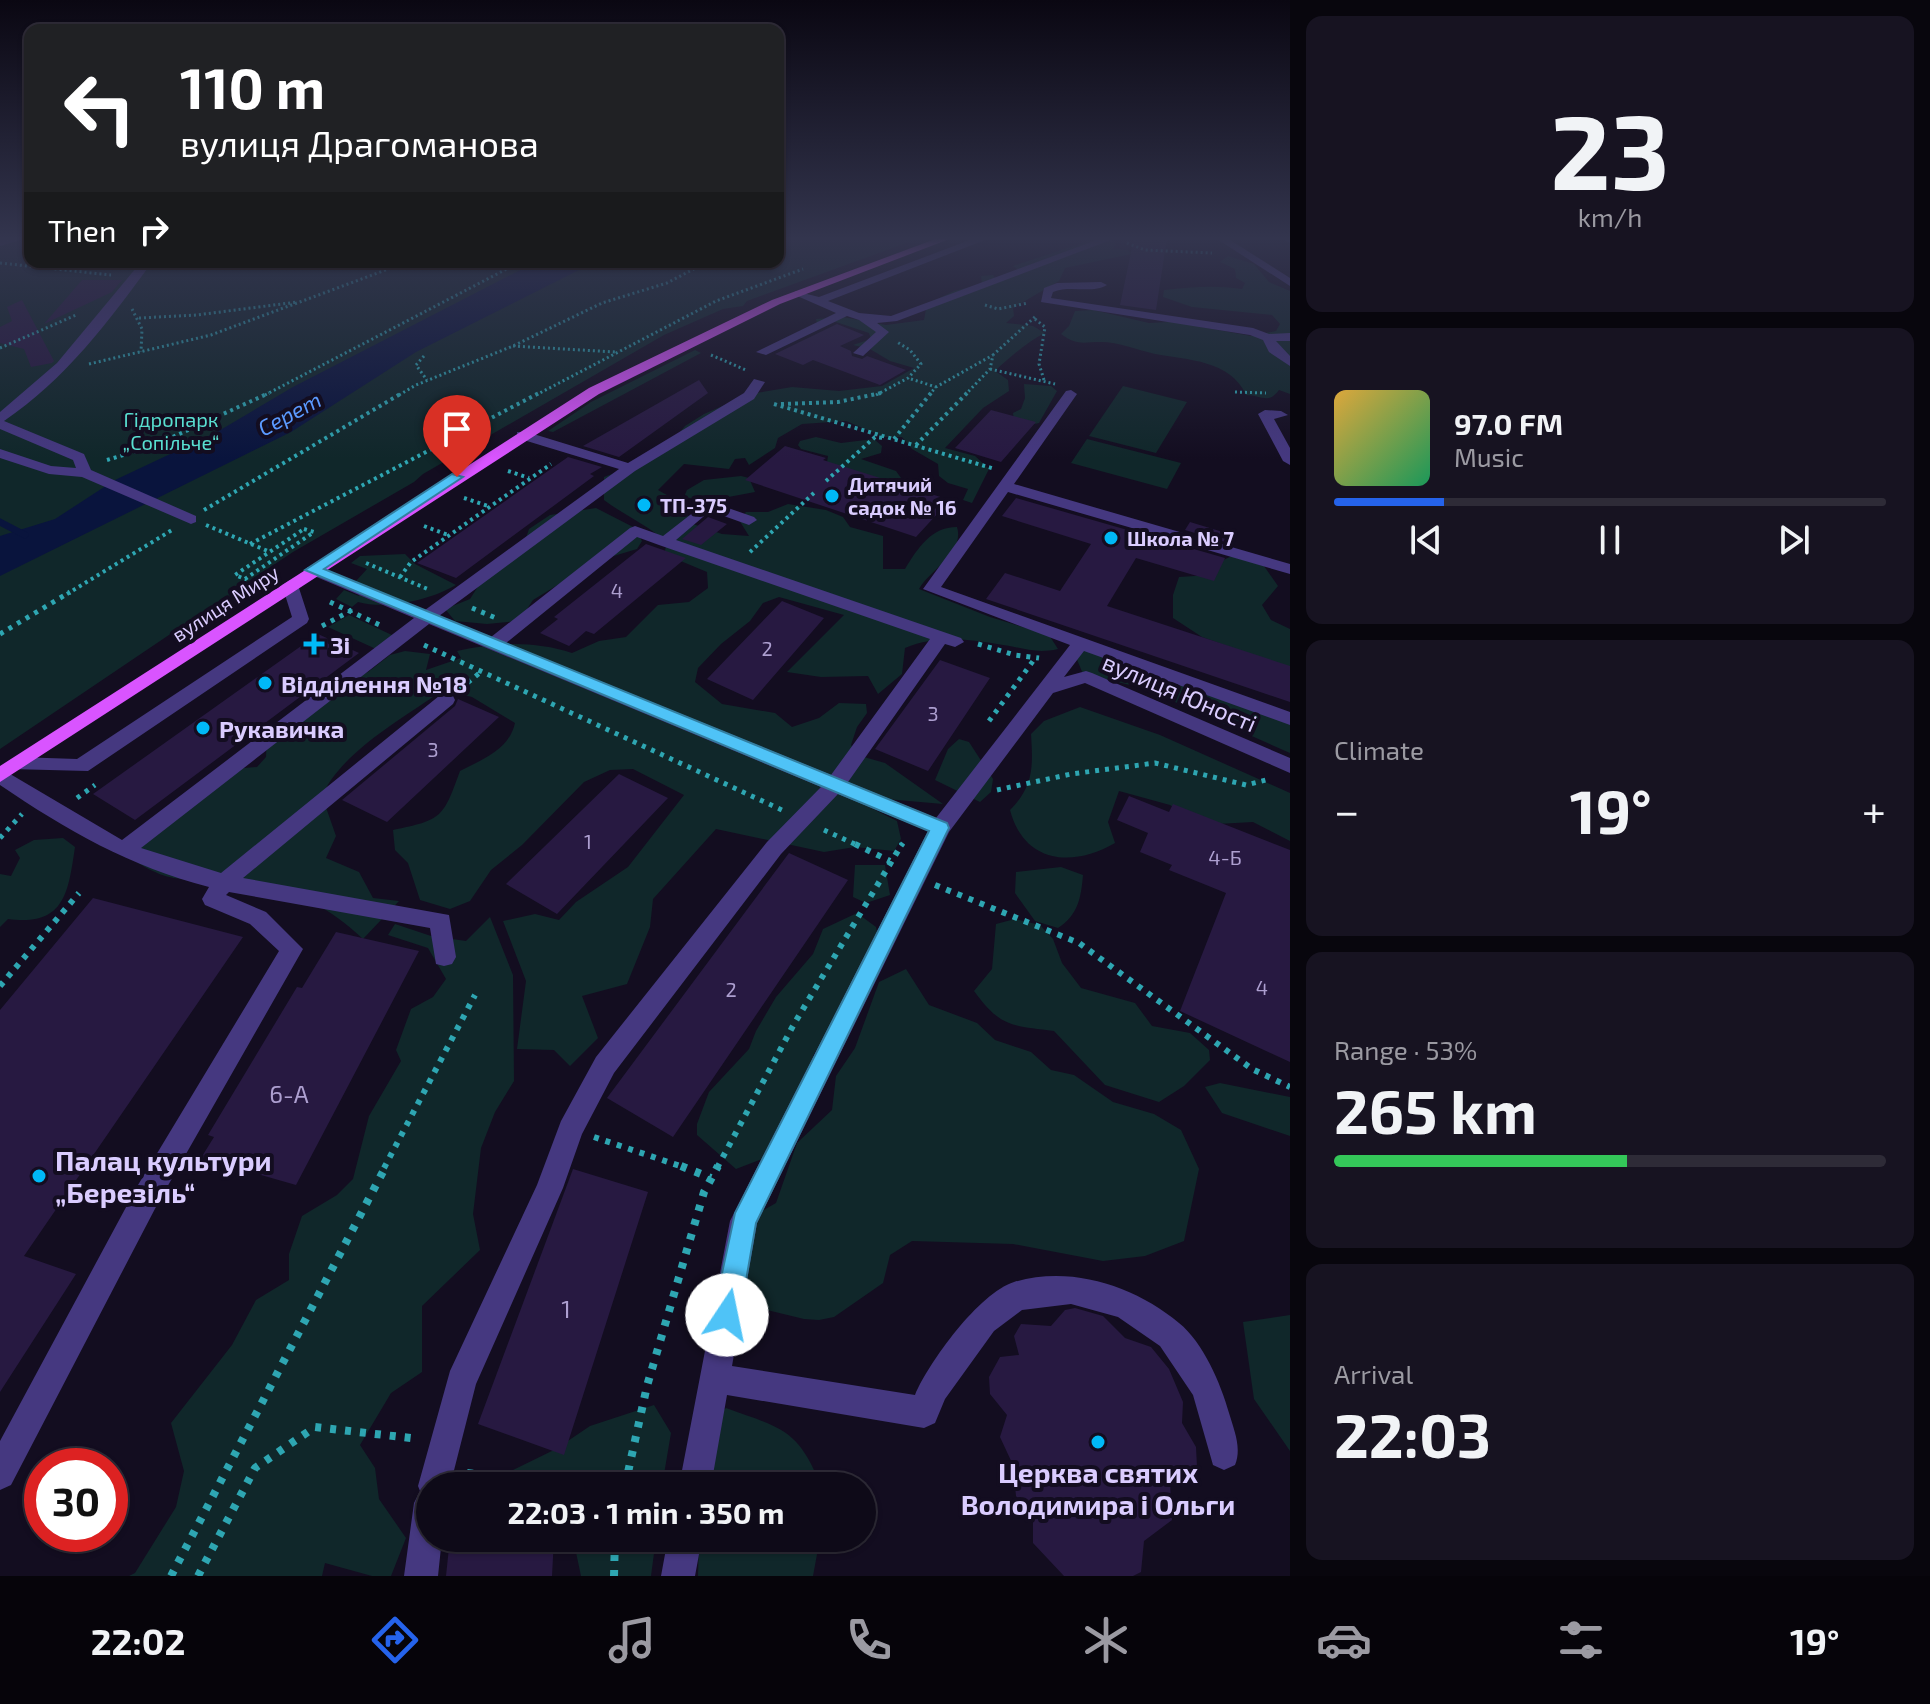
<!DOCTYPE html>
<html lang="en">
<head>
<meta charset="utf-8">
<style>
	body { margin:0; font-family:"Exo 2",sans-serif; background:#171321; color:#f1f3f6; height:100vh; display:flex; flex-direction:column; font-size:30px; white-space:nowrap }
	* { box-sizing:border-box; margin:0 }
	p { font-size:26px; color:#9b9aa2 }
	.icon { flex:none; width:44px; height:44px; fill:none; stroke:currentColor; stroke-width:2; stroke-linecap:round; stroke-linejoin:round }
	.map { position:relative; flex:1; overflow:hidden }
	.drawer { display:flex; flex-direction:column; gap:16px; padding:16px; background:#08060d; width:640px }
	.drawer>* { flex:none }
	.hud { position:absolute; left:24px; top:24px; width:760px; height:244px; border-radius:16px; box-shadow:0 2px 6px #0004,0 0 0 2px #2e2b37; background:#202124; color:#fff; overflow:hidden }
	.speed { position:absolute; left:24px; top:1448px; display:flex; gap:16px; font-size:40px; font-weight:700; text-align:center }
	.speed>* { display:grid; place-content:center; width:104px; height:104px; border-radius:50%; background:#0e0a18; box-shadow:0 2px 6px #0004,0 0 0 2px #2e2b37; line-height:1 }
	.speed .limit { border:12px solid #d22; background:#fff; color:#111 }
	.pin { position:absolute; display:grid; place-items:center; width:68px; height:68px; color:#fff; margin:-82px -34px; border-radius:50% 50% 50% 0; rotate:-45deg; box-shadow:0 0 8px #0007 }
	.pin .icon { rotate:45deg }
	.me { position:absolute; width:88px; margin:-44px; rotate:11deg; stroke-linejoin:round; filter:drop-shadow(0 0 6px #0008) }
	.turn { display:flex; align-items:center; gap:28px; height:168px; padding:0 24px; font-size:36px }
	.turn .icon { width:104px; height:104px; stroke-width:2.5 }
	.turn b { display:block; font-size:56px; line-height:68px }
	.then { display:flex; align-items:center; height:76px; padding:0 24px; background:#0003; gap:16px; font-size:30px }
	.big { font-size:60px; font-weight:700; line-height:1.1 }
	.drawer .card { flex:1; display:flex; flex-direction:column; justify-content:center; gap:12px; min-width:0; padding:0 28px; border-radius:16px; background:#171321 }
	.drawer .dial { align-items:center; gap:0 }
	.dial b { font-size:104px; line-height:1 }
	.song { display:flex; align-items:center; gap:24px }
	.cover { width:96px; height:96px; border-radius:12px; background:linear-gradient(135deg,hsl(40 70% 55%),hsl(150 70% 35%)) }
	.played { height:8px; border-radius:4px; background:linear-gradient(90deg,#2563eb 20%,#2e2b37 20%) }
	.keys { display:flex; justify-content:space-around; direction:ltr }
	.heat { display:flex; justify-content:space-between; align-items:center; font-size:44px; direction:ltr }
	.charge { height:12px; border-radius:6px; background:linear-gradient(90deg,#34c759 53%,#2e2b37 0) }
	.trip { position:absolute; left:416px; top:1472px; width:460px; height:80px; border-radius:40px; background:#0e0a18; box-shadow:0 2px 6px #0004,0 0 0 2px #2e2b37; font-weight:700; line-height:80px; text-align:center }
	.tab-bar { display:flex; height:128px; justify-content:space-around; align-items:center; background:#06040a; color:#9b9aa2 }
	.tab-bar .icon { width:56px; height:56px }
	.tab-bar .current { color:#2563eb }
	.tab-bar b { font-size:36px; color:#f1f3f6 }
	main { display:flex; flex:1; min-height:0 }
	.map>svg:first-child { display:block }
	.green { fill:#10272a }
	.water { fill:#09143d }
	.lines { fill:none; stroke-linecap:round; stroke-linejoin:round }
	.stream { stroke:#09143d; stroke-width:7 }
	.building { fill:#271941 }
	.path-far4 { stroke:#2ea6b2; stroke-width:3; stroke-dasharray:2 3; stroke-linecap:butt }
	.path-far3 { stroke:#2ea6b2; stroke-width:4; stroke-dasharray:3 4; stroke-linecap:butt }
	.path-far2 { stroke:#2ea6b2; stroke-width:5; stroke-dasharray:4 6; stroke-linecap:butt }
	.path-far1 { stroke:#2ea6b2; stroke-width:6; stroke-dasharray:5 7; stroke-linecap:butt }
	.path { stroke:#2ea6b2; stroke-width:8; stroke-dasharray:6 9; stroke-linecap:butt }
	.minor { fill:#453880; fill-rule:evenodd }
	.major { fill:#d954ff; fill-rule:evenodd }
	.route { fill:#4fc3f7; stroke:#337fa1; stroke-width:2 }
	.poi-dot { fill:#00b9f7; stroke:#130d20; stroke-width:3 }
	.labels { text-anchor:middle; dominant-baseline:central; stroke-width:8; stroke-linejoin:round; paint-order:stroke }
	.far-park-label { font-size:20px; fill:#59dfd1; stroke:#130d20 }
	.far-poi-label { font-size:20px; font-weight:bold; fill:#daccff; stroke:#130d20; text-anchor:start }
	.number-label { font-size:20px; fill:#ad9fd0 }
	.far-street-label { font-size:20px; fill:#daccff; stroke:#130d20 }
	.far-water-label { font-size:22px; font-style:italic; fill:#5b9aff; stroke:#130d20 }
	.poi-label { font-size:24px; font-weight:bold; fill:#daccff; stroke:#130d20; text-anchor:start }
	.street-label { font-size:24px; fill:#daccff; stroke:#130d20 }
	.near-number-label { font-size:24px; fill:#ad9fd0 }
	.near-poi-label { font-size:28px; font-weight:bold; fill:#daccff; stroke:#130d20; text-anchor:start }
</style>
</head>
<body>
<main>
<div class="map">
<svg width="1290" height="1576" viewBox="0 0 1290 1576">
	<rect width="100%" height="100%" fill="#130d20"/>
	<path class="green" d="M0 238H30V262H778V238H920L747 301 743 306 723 309 664 335 423 474 414 482 293 552 242 586 233 601 203 612 0 749Z
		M1098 238H1113L1116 243 1113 249 1128 250 1132 254 1065 268 1059 281 1013 308 1014 316 1006 323 1033 326 1045 333C1027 342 1010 357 995 371L1008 380 1009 391 983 408 945 448 975 456 989 469 972 503 963 500 968 489 948 483 939 476 938 464 912 449 902 437H884L846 421 802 424 778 438 775 448 749 465 745 458 735 459 729 469 684 464 658 490 681 503 693 524 722 534 749 536 739 520 746 512H768L788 504 826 510 843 517 850 527 883 536V569H905C918 548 931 527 957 527 965 552 930 570 919 589L990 617 1049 635 1058 649C1036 654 1024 648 1003 645 969 639 937 635 905 648L902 674 878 694 868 676 821 677 787 672 844 615 779 597 763 603 750 621 721 644 698 668 695 682 722 704 775 713 792 727 819 718 839 703 866 704 867 713 857 727 851 745 857 755 885 763 943 804 886 799 865 805 897 821 901 839 894 851 855 847 824 852 716 829 653 899 650 927 627 984 582 996 598 1038 570 1066 554 1050 517 1049 526 981 503 921 535 914 559 920 576 902 628 867 684 795 633 769 610 770 584 782 522 845 491 870 470 901 450 909 420 900 408 863 395 850 393 830C442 820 443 818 460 771 483 759 509 750 515 723L472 697 443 690C405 717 341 752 322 796L336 836 326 858 359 872 373 898 399 901 363 939C326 903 283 884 232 879 189 874 181 889 138 863L142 842 221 770 257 767 266 757 267 733 328 687 368 672 390 655 405 651 430 654 426 670 461 658 457 651C495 642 535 641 572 653L599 641 626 637 658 605 689 602 708 588 707 572 664 554 667 543C647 524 625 516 604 500V477L630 467 676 437 685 426 704 414 750 394 792 387 839 391 882 386 914 368 890 361 870 349 853 345 871 339 869 333 833 321 818 328 816 319 843 317 886 325 924 320 927 304 954 291 982 284 981 276 993 275 997 281 1021 272 1013 266Z
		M1228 256 1254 264 1269 282 1290 291V394L1279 390C1268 405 1261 395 1246 395 1231 360 1187 360 1155 354 1138 350 1118 342 1101 342 1082 342 1078 346 1061 334L1069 326 1075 311 1093 310 1149 323 1187 321 1201 327 1251 336 1276 331 1280 324 1272 315 1192 307 1163 297 1164 290C1191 287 1215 285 1242 289L1245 283 1236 278 1235 269 1220 262Z
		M695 350 701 353 553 432 548 431 591 402Z
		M1024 384 1051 386 1057 391 1039 423 1026 426 1014 421 1013 413 1021 409 1025 398Z
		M1123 386 1187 402 1156 453 1089 436Z
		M816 437 841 443 874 439 882 446 881 453 861 459 896 471 901 478 894 485 826 469 828 456 801 449 798 445 800 441Z
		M1087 439 1181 463 1167 489 1071 463Z
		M741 476 749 478 755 492 707 501 684 497 687 490 704 480Z
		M596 508 635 528 642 541 637 549 597 561 533 600 519 621 487 624 455 621 445 609 470 599 477 588 525 541 529 529 550 515Z
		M405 554 415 564 456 585C430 600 387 610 358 602L352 607 336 599 344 590 359 596 356 581 367 569 351 563 360 556Z
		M1232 556 1264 566 1278 586 1262 605 1271 620 1290 629V668L1202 637 1173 618V595L1179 577 1211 575 1219 562Z
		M349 615 394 636 376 649 328 627Z
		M1073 650H1098L1156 670 1161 683 1143 688 1083 674Z
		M1194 682 1290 716V753L1175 702 1174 687Z
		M1080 707 1160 735 1290 793V841L1253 822 1217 824 1188 817 1170 805 1119 791 1108 822 1115 843C1072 868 1024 863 1010 810 1034 786 1033 766 1031 734L1044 721Z
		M959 739 969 742 993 779 991 792 980 802 935 780 948 749Z
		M63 838 75 847C68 895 64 926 8 919L0 927V874L11 876 20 858 15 850 34 840Z
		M855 865H885L890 895 866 903 853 897Z
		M1061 867 1083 875C1081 898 1078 915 1058 928L1035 921 1015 893 1016 872Z
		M857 913 876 927 878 936 831 1027 814 1054 799 1097 762 1159 736 1169 697 1135V1124L709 1092 749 1049 756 1031 776 997 813 954 823 929Z
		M490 917 513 975 514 1081 495 1112 481 1148 473 1214 480 1250 422 1306V1372L391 1393 360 1445 375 1468 379 1499 406 1538 391 1576H372L325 1563 322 1576H129L135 1573 176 1507 184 1471 171 1423 232 1345 256 1300 289 1280V1254L302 1216 337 1195 353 1179 369 1116 401 1061 396 1050 411 1009 433 997 446 979 428 948 388 935 395 924 431 936 466 941Z
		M1015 919 1040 925 1053 939 1062 963 1081 988 1135 1003 1152 1026 1190 1033 1209 1050 1210 1060 1184 1086 1159 1102 1105 1085 1054 1031C1012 1026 1000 1027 974 991L992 969 996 924Z
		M906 969 929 1005 977 1023 995 1040 1031 1052 1051 1070 1074 1075 1113 1102 1154 1114 1181 1130 1199 1169 1184 1241 1145 1256 1103 1261 1013 1244 912 1241 890 1255 883 1283 834 1317 819 1320 804 1319 767 1310 743 1293 744 1221 776 1203 797 1143 832 1110 836 1076 855 1048 879 982Z
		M1220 1083 1290 1097V1136L1222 1113 1205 1087Z
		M1290 1315V1451L1254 1399 1243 1322Z
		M654 1405 671 1433 662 1486H493L513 1470 556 1449 590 1426Z
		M726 1408C781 1428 798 1428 821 1486H702L707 1422Z
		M573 1538H656L651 1576H581Z
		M699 1538H820L813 1576H698Z"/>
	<path class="water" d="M536 262H601L579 270 416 352 291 432 0 576V536L55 519 115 480 217 432 293 387Z"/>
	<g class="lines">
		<path class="stream" d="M0 522 25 535"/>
	</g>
	<path class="building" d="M1134 238H1167L1156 310 1120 305Z
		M82 280H122L112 292 44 324Z
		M22 300 54 361 52 363 31 367 24 349 0 343V327L12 321 7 307Z
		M837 324 864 335 840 346 851 351 852 356 862 359 867 356 906 370 880 385 813 360 803 365 775 354Z
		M699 380 708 393 619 457 583 446Z
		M991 410 1036 422 1001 462 955 448Z
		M785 446 826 458 823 460 950 500 916 537 745 480Z
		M568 457 602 467 590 474 594 476 456 578 417 563Z
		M1016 498 1225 558 1214 581 1136 558 1107 606 1290 666V702L986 599 1005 573 1060 591 1091 544 1002 516Z
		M708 517 727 524 701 545 682 539Z
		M1190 522 1236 536 1232 544 1185 530Z
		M646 544 686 558 594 634 586 631 569 646 540 633 558 619 554 617Z
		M782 601 824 618 753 700 707 679Z
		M318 634 359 653 135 820 93 794Z
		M940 660 990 678 928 771 875 749Z
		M458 699 499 717 387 822 342 800 455 706Z
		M619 774 668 798 557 914 506 884Z
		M1129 796 1169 812 1173 804 1290 850V1062L1180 1011 1226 893 1169 870 1172 865 1140 852 1148 833 1117 820Z
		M789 853 848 880 673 1137 607 1098Z
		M93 898 243 937 24 1256 76 1274 0 1392V1010Z
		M336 932 419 951 296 1185 201 1158 214 1137 208 1135 297 987 302 988Z
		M573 1169 648 1192 564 1455 478 1424Z
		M1075 1308 1103 1316 1125 1338 1151 1347 1169 1369 1183 1402 1182 1423 1196 1447 1197 1467 1170 1482 1172 1520 1144 1541 1141 1572 1133 1576H1064L1033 1543V1518L1016 1496 1013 1465 1000 1437 1007 1415 990 1394 989 1377 1000 1357 1019 1355 1014 1336 1021 1324 1051 1326 1065 1310Z
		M450 1538H554L552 1576H446Z"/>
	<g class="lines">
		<path class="path-far4" d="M1127 243 1145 250 1212 253
			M229 262 237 265 252 262
			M0 263 111 275
			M163 267 200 262
			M985 305 998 309 1028 303
			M132 309 142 329 141 352
			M139 318 197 315 297 302
			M1035 319 1045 327 1039 364 1044 380
			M513 346 615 352
			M0 348 76 315
			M711 355 746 370
			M424 356 416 365 427 380
			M89 364 211 335 407 262
			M990 369 1055 384
			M911 379 936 387
			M1235 392 1266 393
			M265 395 520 262
			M399 395 416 385 513 346 602 303 667 283 707 262
			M536 395 716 301 803 269
			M876 395 908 378 921 364 910 350 897 342
			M929 395 936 387 993 355
			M965 395 990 369 993 355 1037 315"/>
		<path class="path-far3" d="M774 404 995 469
			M781 404 838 402 881 393
			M894 439 931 393
			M916 445 967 393
			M107 460 153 446 269 393
			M508 471 529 478
			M826 481 875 437 884 438
			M464 498 488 506
			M204 510 402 393
			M206 525 270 552
			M424 526 448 535
			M304 529 314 532 245 579 235 575Z
			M250 544 539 393
			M750 552 816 491
			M366 563 430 590
			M400 577 411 562 551 464
			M67 594 172 530"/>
		<path class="path-far2" d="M330 602 382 626
			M472 608 496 618
			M322 626 352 610
			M0 634 70 592
			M978 644 1015 655 1039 658
			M424 645 782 810
			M460 689 482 671
			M989 721 1036 657
			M997 790 1071 774 1155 763 1246 785 1270 779
			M77 798 95 785
			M824 830 859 846
			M0 838 22 814
			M901 846 903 843"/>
		<path class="path-far1" d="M855 844 890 861
			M935 885 1079 943 1252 1069 1290 1087
			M0 986 79 893
			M594 1137 686 1168
			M384 1168 475 995
			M717 1168 794 1024 902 844"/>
		<path class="path" d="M681 1166 711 1178
			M467 1473 560 1486
			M625 1486 647 1386 704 1192 718 1166
			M171 1576 386 1166
			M198 1576 255 1468 315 1427 419 1439
			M614 1576 615 1538"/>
		<path class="minor" d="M9 238H27L0 246V240Z
			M975 238H990L828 301 859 313 891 316 1102 238H1116L897 321 877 323 889 332 863 356 853 353 876 332 859 320 847 316 766 355 756 352 836 313 795 295V291L819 297Z
			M1227 238 1290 278V286L1217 239Z
			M1281 238H1290V243Z
			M141 262H152C110 320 65 380 4 421L84 454 91 470 196 516V522L191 524 82 477 49 474 0 458V449L51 466 76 468 73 460 0 429V412L57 363Z
			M1057 283 1101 282 1107 285C1092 294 1070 285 1053 292L1051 298 1253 328 1269 334 1290 333V341H1276L1290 356V366L1269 352 1263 340 1250 335 1041 302 1044 288Z
			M754 379 765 382 754 399 635 471 439 616 491 637 630 528 635 526 663 536 708 501 754 517 757 520 749 525 710 511 676 540 961 638 964 642 955 647 945 644 848 782 936 818 1070 645 923 589 1066 391 1071 390 1077 394 1014 484 1290 564V574L1008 492 941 587 1290 712V725L1084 651 1064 677 1086 671 1092 673 1290 758V773L1085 683 1053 693 949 832 757 1223 732 1366 915 1395C929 1362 979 1293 1014 1282 1071 1265 1135 1286 1179 1323 1203 1342 1221 1384 1229 1413 1234 1430 1242 1448 1235 1465L1224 1470 1213 1465 1193 1395 1160 1346 1118 1317 1071 1304 1022 1310 994 1331 945 1399 935 1423 924 1428 727 1395 711 1486H679L730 1221 928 831 838 794 781 854 614 1073 582 1134 563 1188 476 1384 450 1486H430V1538H442L438 1576H404L414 1503 420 1491 418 1486 450 1371 537 1185 561 1121 596 1057 767 842 821 787 429 624 141 848 221 873 439 696H453L455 700 453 704 243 878 449 915 456 957 452 964 444 966 436 964 430 928 229 892 226 895 266 912 303 949 158 1203 11 1485 0 1490V1441L138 1185 279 951 250 924 205 905 202 899 209 887C131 867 66 830 0 785V768L122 840 414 618 307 573V567H319L425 610 619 469 517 438V432H527L628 463 744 393ZM637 537 659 545 930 639 831 775 506 643Z
			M1265 410 1281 411 1288 415 1274 419 1290 448V465L1283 461 1258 414Z
			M290 580 298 585 309 619 307 623 88 771 10 769 7 764 17 757 77 759 292 617 282 585Z
			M668 1538H702L695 1576H661Z"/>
		<path class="major" d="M938 238H952L780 304 599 394 0 782V766L589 388 772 300Z"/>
	</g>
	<linearGradient id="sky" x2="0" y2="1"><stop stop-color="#0a0712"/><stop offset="0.52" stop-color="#33354e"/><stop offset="1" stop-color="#33354e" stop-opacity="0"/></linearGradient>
	<rect width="1290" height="459" fill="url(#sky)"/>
	<path class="route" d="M452 474 463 477 324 569 947 823 949 828 756 1223 740 1315 736 1325 727 1329 717 1325 713 1315 735 1213 929 831 305 570Z"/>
	<g class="poi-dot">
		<circle cx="832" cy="496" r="8"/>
		<circle cx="644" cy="505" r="8"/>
		<circle cx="1111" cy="538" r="8"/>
		<path d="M310 632h8v8h8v8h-8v8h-8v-8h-8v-8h8z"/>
		<circle cx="265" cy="683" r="8"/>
		<circle cx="203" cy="728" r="8"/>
		<circle cx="39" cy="1176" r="8"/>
		<circle cx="1098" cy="1442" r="8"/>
	</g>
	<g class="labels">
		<g class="far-park-label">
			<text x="171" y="419">Гідропарк<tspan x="171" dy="23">„Сопільче“</tspan></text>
		</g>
		<g class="far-poi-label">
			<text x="848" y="484">Дитячий<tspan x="848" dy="23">садок № 16</tspan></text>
			<text x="660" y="505">ТП-375</text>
			<text x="1127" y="538">Школа № 7</text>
		</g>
		<g class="number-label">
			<text x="617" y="590">4</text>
			<text x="767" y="648">2</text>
			<text x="933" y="713">3</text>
			<text x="433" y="749">3</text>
			<text x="588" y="841">1</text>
			<text x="1225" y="857">4-Б</text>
			<text x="1262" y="987">4</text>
			<text x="731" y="989">2</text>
		</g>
		<g class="far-street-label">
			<text transform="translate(225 603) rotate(-33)">вулиця Миру</text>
		</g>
		<g class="far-water-label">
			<text transform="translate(289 413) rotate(-28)">Серет</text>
		</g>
		<g class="poi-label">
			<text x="330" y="644">3і</text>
			<text x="281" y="683">Відділення №18</text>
			<text x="219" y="728">Рукавичка</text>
		</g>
		<g class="street-label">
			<text transform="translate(1180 692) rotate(23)">вулиця Юності</text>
		</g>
		<g class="near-number-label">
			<text x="289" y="1093">6-А</text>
			<text x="566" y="1308">1</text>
		</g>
		<g class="near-poi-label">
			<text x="55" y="1160">Палац культури<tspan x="55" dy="32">„Березіль“</tspan></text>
			<text x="1098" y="1472" text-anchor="middle">Церква святих<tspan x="1098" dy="32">Володимира і Ольги</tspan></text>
		</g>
	</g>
</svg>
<div class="speed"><div class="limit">30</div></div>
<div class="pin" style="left:457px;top:477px;background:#d93025"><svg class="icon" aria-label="arrive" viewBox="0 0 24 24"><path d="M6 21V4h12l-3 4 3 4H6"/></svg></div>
<svg class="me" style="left:727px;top:1315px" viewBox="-20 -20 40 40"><circle r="19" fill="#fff"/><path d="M0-13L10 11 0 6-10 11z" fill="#4fc3f7"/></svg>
<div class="trip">22:03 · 1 min · 350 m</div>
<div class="hud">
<div class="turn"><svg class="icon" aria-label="left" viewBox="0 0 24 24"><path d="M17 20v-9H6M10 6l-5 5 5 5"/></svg><div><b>110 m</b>вулиця Драгоманова</div></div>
<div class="then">Then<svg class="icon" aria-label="right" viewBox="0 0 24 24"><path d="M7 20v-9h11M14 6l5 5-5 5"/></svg></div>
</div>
</div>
<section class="drawer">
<div class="card dial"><b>23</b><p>km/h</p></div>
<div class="card">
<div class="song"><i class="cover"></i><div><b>97.0 FM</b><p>Music</p></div></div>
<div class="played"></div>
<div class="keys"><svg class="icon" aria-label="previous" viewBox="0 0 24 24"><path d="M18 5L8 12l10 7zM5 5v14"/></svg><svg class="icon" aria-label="pause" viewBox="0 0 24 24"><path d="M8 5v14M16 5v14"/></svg><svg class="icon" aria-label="next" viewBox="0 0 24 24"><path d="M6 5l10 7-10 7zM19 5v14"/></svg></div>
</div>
<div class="card"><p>Climate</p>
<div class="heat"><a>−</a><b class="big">19°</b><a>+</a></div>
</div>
<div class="card"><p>Range · 53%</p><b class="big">265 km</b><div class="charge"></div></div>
<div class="card"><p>Arrival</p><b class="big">22:03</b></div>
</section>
</main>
<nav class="tab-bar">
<b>22:02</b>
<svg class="icon current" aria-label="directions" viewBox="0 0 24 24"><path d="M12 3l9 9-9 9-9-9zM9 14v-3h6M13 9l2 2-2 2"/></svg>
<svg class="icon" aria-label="music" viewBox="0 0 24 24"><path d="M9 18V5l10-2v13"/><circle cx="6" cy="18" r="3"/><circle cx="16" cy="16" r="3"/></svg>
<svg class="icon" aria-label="phone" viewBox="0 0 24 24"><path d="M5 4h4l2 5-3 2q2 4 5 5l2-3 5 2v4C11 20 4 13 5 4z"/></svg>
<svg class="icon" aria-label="climate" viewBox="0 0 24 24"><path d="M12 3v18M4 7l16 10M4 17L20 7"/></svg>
<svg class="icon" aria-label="car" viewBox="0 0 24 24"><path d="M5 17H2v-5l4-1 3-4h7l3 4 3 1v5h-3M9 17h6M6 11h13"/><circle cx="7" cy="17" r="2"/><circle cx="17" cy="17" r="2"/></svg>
<svg class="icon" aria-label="filters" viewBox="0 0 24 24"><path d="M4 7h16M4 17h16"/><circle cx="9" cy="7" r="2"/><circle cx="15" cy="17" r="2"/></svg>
<b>19°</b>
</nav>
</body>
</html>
